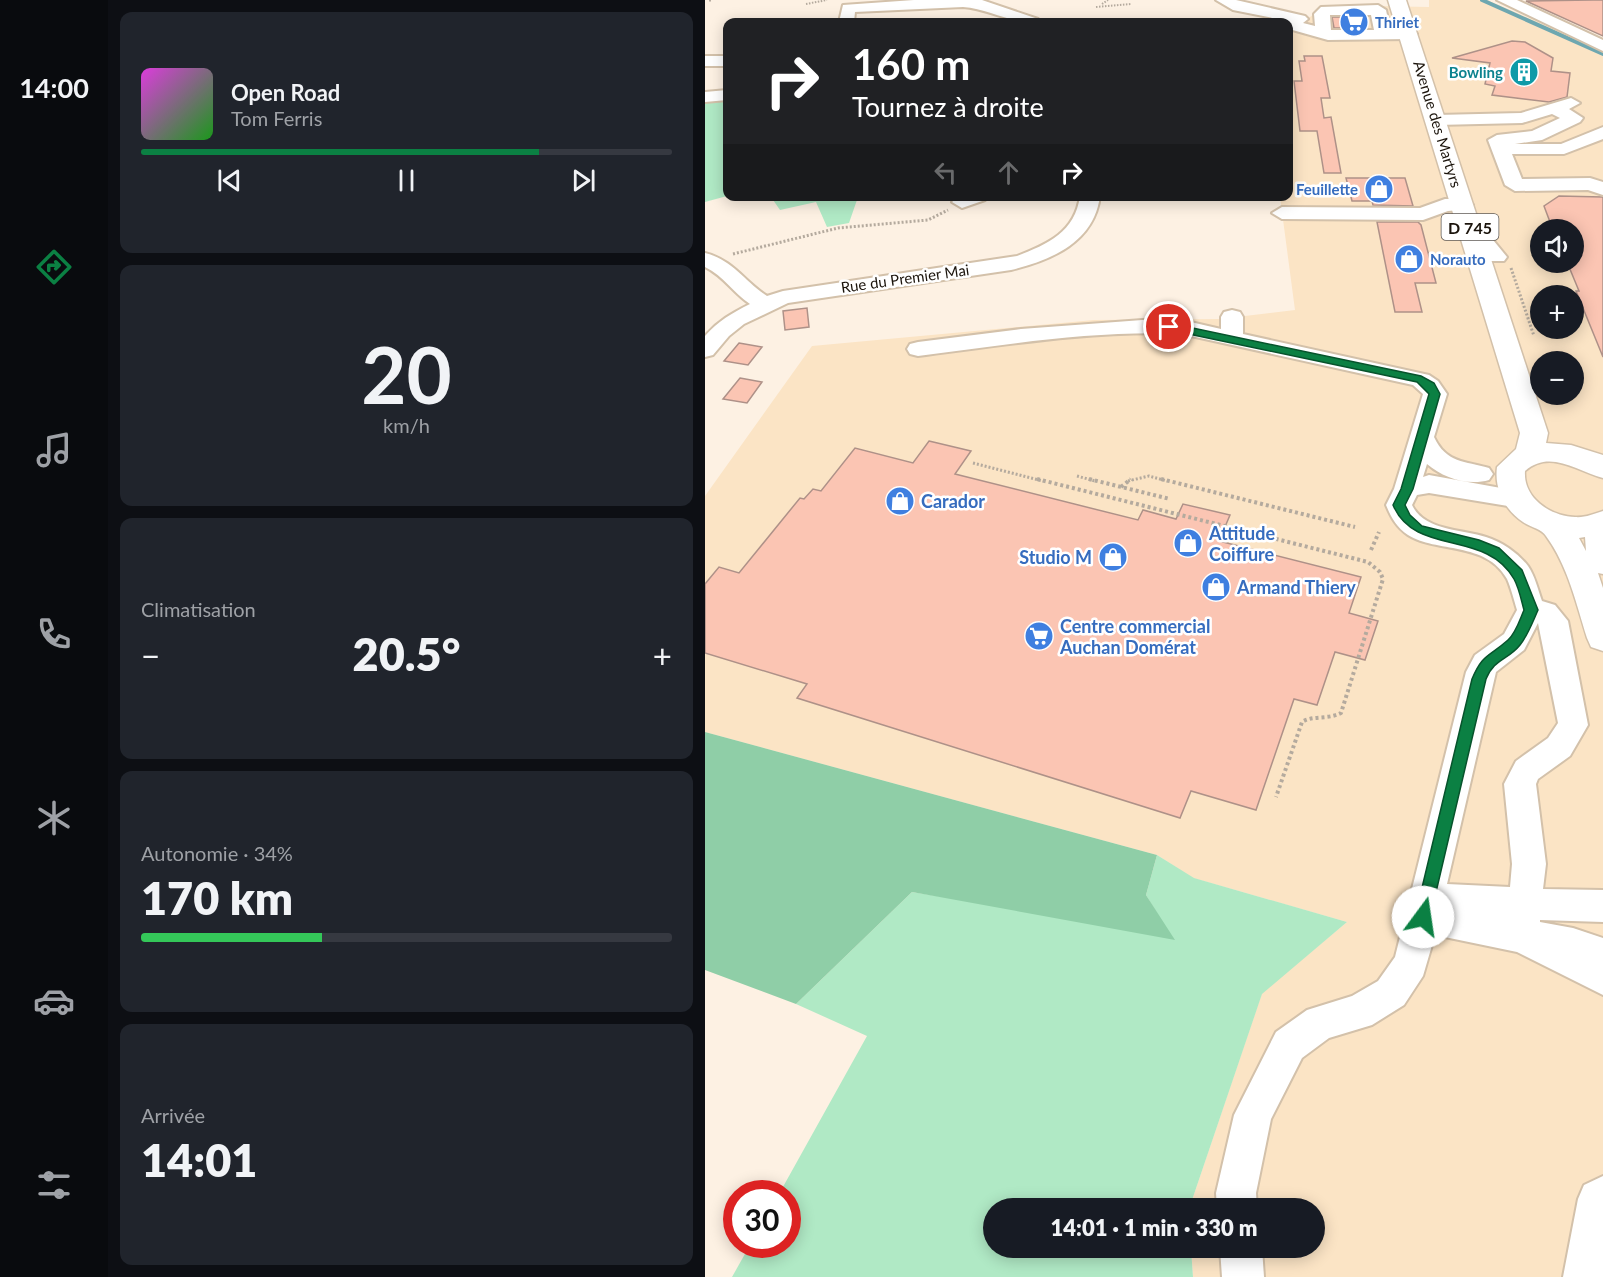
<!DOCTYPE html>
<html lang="fr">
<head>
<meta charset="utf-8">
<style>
	body { margin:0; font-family:Lato,sans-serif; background:#20242c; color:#f1f3f6; height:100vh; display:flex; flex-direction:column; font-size:22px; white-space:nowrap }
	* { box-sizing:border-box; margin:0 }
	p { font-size:20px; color:#9ea1a6 }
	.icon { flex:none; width:33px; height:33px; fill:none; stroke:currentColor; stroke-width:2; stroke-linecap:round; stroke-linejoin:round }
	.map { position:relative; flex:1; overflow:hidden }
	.details { display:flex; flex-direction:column; gap:12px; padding:12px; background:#0d0f14; width:597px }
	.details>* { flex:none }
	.hud { position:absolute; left:18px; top:18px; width:570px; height:183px; border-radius:12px; box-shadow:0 3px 15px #0003; background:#202124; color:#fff; overflow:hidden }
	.tools { position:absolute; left:825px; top:219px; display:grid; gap:12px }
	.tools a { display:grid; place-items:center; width:54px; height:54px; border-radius:50%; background:#171b24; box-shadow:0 3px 15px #0003; font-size:30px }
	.speed { position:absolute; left:18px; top:1180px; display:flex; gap:12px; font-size:30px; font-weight:700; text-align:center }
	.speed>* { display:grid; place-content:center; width:78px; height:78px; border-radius:50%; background:#171b24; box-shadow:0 3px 15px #0003; line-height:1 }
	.speed .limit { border:9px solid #d22; background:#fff; color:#111 }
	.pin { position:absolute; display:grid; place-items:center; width:51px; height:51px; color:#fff; margin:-26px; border:3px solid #fff; border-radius:50%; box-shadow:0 2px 6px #0007 }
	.me { position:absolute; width:66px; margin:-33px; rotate:14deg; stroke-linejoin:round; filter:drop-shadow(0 0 4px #0008) }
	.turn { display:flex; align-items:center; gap:21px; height:126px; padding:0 30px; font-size:27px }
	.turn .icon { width:78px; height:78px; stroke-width:2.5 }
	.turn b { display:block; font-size:42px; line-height:51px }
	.lanes { display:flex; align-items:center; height:57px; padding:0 30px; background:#0003; justify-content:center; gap:30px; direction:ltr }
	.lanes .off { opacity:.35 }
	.big { font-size:45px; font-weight:800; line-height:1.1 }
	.details .card { flex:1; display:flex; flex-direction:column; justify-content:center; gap:9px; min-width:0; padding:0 21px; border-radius:12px; background:#20242c }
	.details .dial { align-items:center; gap:0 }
	.dial b { font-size:78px; line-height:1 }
	.song { display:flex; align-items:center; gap:18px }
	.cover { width:72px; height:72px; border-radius:9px; background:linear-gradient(135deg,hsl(300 70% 55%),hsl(120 70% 35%)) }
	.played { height:6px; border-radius:3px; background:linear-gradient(90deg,#0b8043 75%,#363941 75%) }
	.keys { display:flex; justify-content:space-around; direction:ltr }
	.heat { display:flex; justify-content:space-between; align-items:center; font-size:33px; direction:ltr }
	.charge { height:9px; border-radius:4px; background:linear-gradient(90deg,#34c759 34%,#363941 0) }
	.trip { position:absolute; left:278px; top:1198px; width:342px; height:60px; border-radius:30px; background:#171b24; box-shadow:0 3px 15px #0003; font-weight:800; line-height:60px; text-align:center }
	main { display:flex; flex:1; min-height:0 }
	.dock { display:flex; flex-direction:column; width:108px; justify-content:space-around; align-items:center; background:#090b0e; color:#9ea1a6 }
	.dock .icon { width:42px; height:42px }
	.dock .current { color:#0b8043 }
	.dock b { font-size:27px; color:#f1f3f6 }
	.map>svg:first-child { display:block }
	.built { fill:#fbe4c5; fill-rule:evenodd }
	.green { fill:#b0e9c5 }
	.forest { fill:#8fcea7 }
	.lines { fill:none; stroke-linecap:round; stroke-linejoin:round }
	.stream { stroke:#6ea7b0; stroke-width:4 }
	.building { fill:#fbc5b3; stroke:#ae9188; stroke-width:1.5 }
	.minor-casing { stroke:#d3c1aa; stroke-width:4 }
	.major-casing { stroke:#d3c1aa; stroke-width:3 }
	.path-far2 { stroke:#b4aa9e; stroke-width:2; stroke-dasharray:1.5 1.5; stroke-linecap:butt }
	.path-far1 { stroke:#b4aa9e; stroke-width:3; stroke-dasharray:2 2; stroke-linecap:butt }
	.path { stroke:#b4aa9e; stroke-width:4; stroke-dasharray:3 3; stroke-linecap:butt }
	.minor { fill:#fff; fill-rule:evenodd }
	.major { fill:#fff; fill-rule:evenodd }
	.route { fill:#0b8043; stroke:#07532c; stroke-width:1.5 }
	.labels { text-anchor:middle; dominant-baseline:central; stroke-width:5; stroke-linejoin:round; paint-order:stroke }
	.far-shop-label { font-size:15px; font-weight:bold; fill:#366cbe; stroke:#fff; text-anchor:start }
	.far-culture-label { font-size:15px; font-weight:bold; fill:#0d838f; stroke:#fff; text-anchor:end }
	.far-street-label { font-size:15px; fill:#1b140c; stroke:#fff }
	.shield { fill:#fff; stroke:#5f5a55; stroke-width:1.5 }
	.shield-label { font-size:16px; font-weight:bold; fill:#1b140c }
	.shop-label { font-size:18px; font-weight:bold; fill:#366cbe; stroke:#fff; text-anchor:start }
</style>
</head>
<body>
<main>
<nav class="dock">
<b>14:00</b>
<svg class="icon current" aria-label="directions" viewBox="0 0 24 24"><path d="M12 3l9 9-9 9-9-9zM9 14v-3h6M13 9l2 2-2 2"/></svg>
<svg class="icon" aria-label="music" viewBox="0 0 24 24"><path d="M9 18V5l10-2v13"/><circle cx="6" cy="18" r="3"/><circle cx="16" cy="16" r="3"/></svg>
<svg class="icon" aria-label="phone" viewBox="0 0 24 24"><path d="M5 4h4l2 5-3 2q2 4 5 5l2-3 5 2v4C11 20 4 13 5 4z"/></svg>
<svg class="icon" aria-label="climate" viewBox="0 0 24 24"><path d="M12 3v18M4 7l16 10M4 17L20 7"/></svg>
<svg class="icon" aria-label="car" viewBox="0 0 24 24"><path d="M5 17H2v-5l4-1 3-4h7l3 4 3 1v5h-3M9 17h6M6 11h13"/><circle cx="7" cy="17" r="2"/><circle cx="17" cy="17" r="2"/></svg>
<svg class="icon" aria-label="filters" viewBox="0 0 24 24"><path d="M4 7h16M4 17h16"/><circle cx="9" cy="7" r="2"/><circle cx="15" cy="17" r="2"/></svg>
</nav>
<section class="details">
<div class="card">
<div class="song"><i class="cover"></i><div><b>Open Road</b><p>Tom Ferris</p></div></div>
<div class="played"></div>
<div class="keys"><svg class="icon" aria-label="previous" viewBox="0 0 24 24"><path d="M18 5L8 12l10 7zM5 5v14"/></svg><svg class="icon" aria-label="pause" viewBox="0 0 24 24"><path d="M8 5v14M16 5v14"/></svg><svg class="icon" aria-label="next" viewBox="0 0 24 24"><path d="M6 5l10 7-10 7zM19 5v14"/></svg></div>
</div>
<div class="card dial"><b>20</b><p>km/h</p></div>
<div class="card"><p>Climatisation</p>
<div class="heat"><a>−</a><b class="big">20.5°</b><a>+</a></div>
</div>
<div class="card"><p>Autonomie · 34%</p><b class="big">170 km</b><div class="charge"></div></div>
<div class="card"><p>Arrivée</p><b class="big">14:01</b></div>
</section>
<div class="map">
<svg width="898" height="1277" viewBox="0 0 898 1277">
	<rect width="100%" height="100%" fill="#fdf1e3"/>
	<path class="built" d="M724 0H782L898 50V1277H488L486 1248H609V1209H484L557 993 642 922 488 878 452 855 0 732V496L107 346 389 320 515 319 590 310 575 197 584 196V34L620 5 724 7ZM836 230H868V262H836ZM836 296H868V328H836ZM836 362H868V394H836Z"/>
	<path class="green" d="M22 99V196L0 202V100Z
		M66 197H153L144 223 122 227 111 202 75 210Z
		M452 855 489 878 642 922 557 994 484 1209H288V1248H486L488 1277H27L45 1245H82V1194H74L162 1036 91 1004 207 892 464 933 441 895Z"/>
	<path class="forest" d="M0 732 452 855 441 895 470 940 207 892 91 1004 0 970Z"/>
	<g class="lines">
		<path class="stream" d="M777 0 898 54"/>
	</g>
	<path class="building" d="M888 0H898V36L821 1Z
		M627 17H643L644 28H629Z
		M807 41 820 42 848 58 846 71 865 73 862 97 844 102 787 95 790 86 780 84 785 63 747 58Z
		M599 56H617L625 98H616L619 118 626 117 636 173H619L612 131H595L589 81H597L594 61H600Z
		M641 178H700L708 206 668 205 667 201H647Z
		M854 196 898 197V357L871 291H874L862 262H868V230H848L839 206Z
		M672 222H713L716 225 731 283H710L717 312H690Z
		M102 308 104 327 80 330 78 311Z
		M34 343 57 347 43 365 19 361Z
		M35 378 57 382 42 403 18 399Z
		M224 441 266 451 250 474 433 520 438 510 471 519 478 504 525 515 514 541 656 577 644 613 673 621 660 660 630 652 612 705 589 699 551 810 486 791 475 818 92 698 102 684 0 653V584L14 567 34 573 95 498 99 499 108 489 116 491 150 448 208 463Z"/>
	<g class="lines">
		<g class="minor-casing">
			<path id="minor" d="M209 0H277L333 19 335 22C307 25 285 9 258 7L150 12 149 22H134L138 5Z
				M511 0H531L600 16 603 19 598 23 610 26 609 14 616 7 673 5 681 10 685 29H704L712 34 704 39 623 40 584 29 583 21 528 10ZM625 15H666L669 30H626Z
				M792 0H812L898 40V51Z
				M0 56H22V66H0Z
				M22 90V100L0 102V92Z
				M866 98 875 103 864 109 878 118 875 122 837 140 810 144H856L898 127V139L859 154H807L817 179 885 178 898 182V195L883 190 810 191 800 185 783 140 792 135 827 131 855 118 847 114 817 123 732 125 723 120 732 115 816 113Z
				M254 196H282L280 200 257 208 247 202Z
				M375 196H395C389 242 347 260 306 270L83 303 39 324 24 336 8 355 0 357V336C13 321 27 313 45 304 28 293 19 276 0 267V253C28 260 39 281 62 296L78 291 312 256C343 244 370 232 375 196Z
				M740 199H758L768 205 765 209 743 211 718 220 577 219 567 213 577 207 715 208Z
				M751 216 770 218 802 257 799 261H785L757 228 744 226 741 222 744 218Z
				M527 310 535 312 538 317V334L724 375 733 381 742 394 729 437C741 463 760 461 784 468L788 474 784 480C763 486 738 478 722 464L718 477 724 475 818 492 822 498 818 504 809 507 724 493 712 495 707 505C719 531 757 529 781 537 797 542 813 553 823 566 830 576 833 590 837 601L850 605 863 621 883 725 865 756 833 779 831 784 841 864 838 889 898 890V922L835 920V922L868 928 898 938V995L812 952 730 935 718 976 699 1005 667 1025 624 1038 597 1058 566 1119 551 1193 552 1209H512L511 1193 529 1115 571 1032 602 1010 647 996 673 981 690 957 761 672 770 655 799 634 812 610C809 600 806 588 802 579 781 541 731 553 703 535 691 527 686 517 681 505L689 489 718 394 708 385 477 334C389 330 300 345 213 356L205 354 202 349 205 344 213 342 316 329 451 319 477 320 516 329V317L519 312ZM833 623 853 723 843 738 811 761 799 784 807 864 805 887 742 884 791 672 819 650Z
				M898 1176V1277H858L873 1199 879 1185Z
				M515 1248H557L559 1277H517Z"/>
		</g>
		<g class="major-casing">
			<path id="major" d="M683 0H701L843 433 841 443 866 445 898 455V478C872 471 845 449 820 471 818 498 845 516 870 517 879 518 889 514 898 511V574L893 573 898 588V651L886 647 882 638C871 603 863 566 841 536 837 529 825 527 818 522 800 510 789 489 792 467L811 449 815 433ZM880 537 881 551 874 538Z"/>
		</g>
		<path class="path-far2" d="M5 0V3
			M101 4 122 0
			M397 4 403 0
			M391 7 426 4"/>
		<path class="path-far1" d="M28 254 133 228 223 220 243 210
			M806 268 829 336
			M268 463 338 481
			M372 476 390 481
			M423 481 444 476 462 481"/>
		<path class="path" d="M332 479 663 562 675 572 678 579 636 713C622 720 608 715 597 722L571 797
			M384 479 465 499
			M456 479 650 527
			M416 487 426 479
			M666 550 674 532"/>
		<use href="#minor" class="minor"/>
		<use href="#major" class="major"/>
	</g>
	<path class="route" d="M464 323 716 376 729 383 735 394 708 489 700 505 705 515 717 526 774 540 794 548 817 570 833 610C828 621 823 635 815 645 803 660 789 659 781 679L724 922 718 925 713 922 710 917 767 679C778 653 784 657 803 640 811 633 815 619 819 610 816 599 814 588 809 579 781 529 710 557 688 505L696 489 724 394 712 382 460 329 459 327Z"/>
	<defs>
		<g id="supermarket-disc" transform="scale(1.5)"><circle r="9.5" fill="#3f7fe0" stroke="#fff"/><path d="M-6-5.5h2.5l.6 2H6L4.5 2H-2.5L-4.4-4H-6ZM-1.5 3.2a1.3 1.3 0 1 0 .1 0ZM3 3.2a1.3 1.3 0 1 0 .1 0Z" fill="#fff"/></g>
		<g id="building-disc" transform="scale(1.5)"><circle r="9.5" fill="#0f9aa8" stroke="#fff"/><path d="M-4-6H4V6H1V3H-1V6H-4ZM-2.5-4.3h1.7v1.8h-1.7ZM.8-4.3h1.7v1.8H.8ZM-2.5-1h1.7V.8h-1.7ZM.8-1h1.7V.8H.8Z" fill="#fff"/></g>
		<g id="shop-disc" transform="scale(1.5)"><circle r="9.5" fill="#3f7fe0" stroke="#fff"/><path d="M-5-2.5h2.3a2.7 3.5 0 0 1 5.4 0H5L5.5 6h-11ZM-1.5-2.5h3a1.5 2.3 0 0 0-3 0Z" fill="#fff"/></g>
	</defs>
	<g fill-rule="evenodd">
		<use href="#supermarket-disc" x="649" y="22"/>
		<use href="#building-disc" x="819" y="72"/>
		<use href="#shop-disc" x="674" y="189"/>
		<use href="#shop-disc" x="704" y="259"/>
		<use href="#shop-disc" x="195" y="501"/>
		<use href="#shop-disc" x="483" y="543"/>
		<use href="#shop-disc" x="408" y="557"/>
		<use href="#shop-disc" x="511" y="587"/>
		<use href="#supermarket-disc" x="334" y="636"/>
	</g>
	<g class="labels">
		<g class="far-shop-label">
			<text x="670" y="22">Thiriet</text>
			<text x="653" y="189" text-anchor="end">Feuillette</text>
			<text x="725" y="259">Norauto</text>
		</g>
		<g class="far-culture-label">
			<text x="798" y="72">Bowling</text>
		</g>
		<g class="far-street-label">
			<text transform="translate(733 124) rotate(73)">Avenue des Martyrs</text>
			<text transform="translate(200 278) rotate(-8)">Rue du Premier Mai</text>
		</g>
		<rect class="shield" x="736.5" y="214" width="57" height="26" rx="4.5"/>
		<g class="shield-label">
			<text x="765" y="227">D 745</text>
		</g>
		<g class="shop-label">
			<text x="216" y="501">Carador</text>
			<text x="504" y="533">Attitude<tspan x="504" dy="21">Coiffure</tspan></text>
			<text x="387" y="557" text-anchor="end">Studio M</text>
			<text x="532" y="587">Armand Thiery</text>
			<text x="355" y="626">Centre commercial<tspan x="355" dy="21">Auchan Domérat</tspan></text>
		</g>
	</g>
</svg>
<div class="tools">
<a><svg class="icon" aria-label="sound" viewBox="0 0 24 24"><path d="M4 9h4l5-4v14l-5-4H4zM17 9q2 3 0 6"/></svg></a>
<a>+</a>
<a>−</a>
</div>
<div class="speed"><div class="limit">30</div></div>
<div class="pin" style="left:464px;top:327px;background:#d93025"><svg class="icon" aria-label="arrive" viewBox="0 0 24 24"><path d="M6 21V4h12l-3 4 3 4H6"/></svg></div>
<svg class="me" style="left:718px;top:917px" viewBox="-20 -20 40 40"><circle r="19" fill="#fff"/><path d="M0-13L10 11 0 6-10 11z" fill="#0b8043"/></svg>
<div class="trip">14:01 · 1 min · 330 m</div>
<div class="hud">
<div class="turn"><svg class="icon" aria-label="right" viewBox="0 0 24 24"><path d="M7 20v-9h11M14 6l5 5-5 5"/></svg><div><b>160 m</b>Tournez à droite</div></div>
<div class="lanes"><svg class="icon off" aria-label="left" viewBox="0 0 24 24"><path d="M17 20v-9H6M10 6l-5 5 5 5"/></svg><svg class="icon off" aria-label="ahead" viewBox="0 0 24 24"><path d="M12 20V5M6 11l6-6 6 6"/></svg><svg class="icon" aria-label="right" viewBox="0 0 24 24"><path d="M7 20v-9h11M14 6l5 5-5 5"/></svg></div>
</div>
</div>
</main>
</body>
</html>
